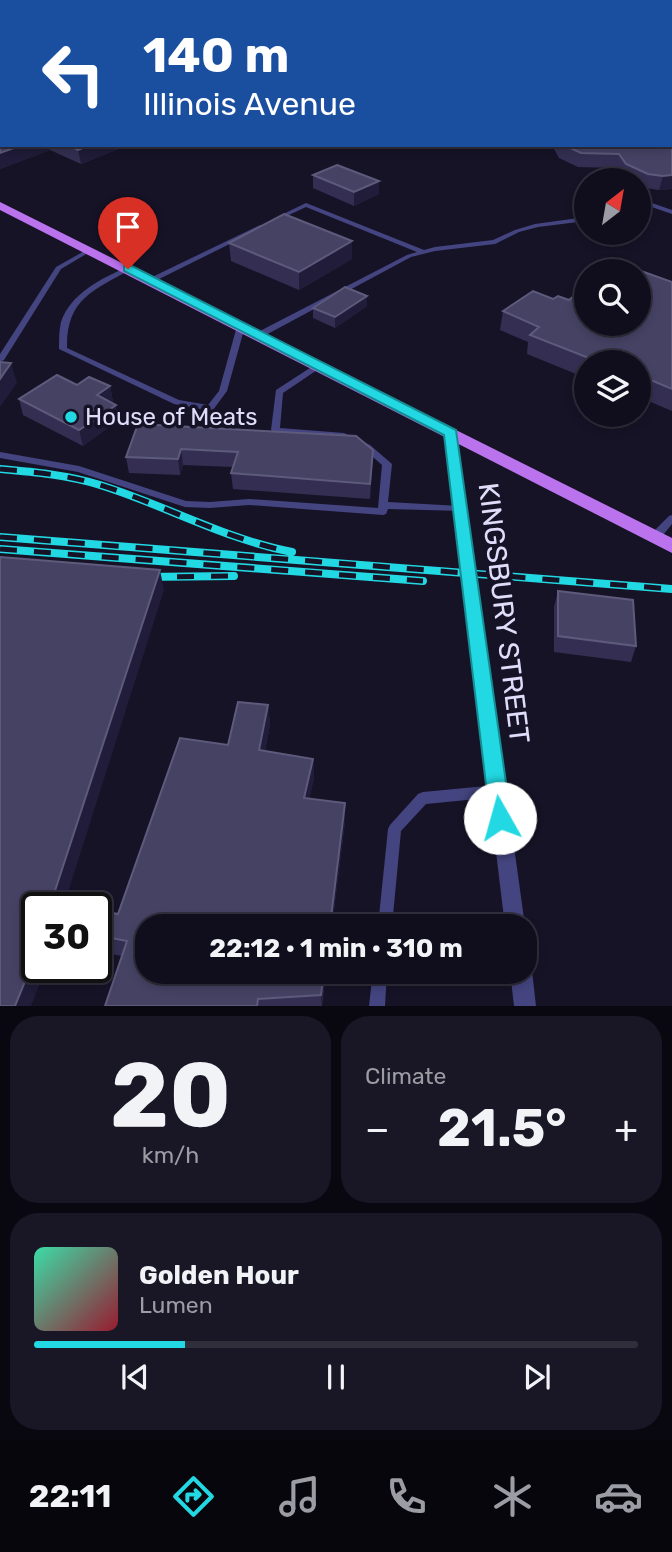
<!DOCTYPE html>
<html lang="en">
<head>
<meta charset="utf-8">
<style>
	body { margin:0; font-family:Rubik,sans-serif; background:#191726; color:#f1f3f6; height:100vh; display:flex; flex-direction:column; font-size:26px; white-space:nowrap }
	* { box-sizing:border-box; margin:0 }
	p { font-size:23px; color:#9c9ca4 }
	.icon { flex:none; width:38px; height:38px; fill:none; stroke:currentColor; stroke-width:2; stroke-linecap:round; stroke-linejoin:round }
	.map { position:relative; height:1006px; overflow:hidden }
	.side { display:flex; flex-direction:column; gap:10px; padding:10px; background:#090810; flex:1 }
	.side>* { flex:none }
	.hud { position:absolute; left:0px; top:0px; width:672px; height:147px; box-shadow:0 4px 10px #0003,0 0 0 2px #302e3b; background:#1a4fa0; color:#fff; overflow:hidden }
	.needle { width:46px; rotate:31deg }
	.fabs { position:absolute; left:574px; top:168px; display:grid; gap:14px }
	.fabs a { display:grid; place-items:center; width:77px; height:77px; border-radius:50%; background:#100e1d; box-shadow:0 4px 10px #0003,0 0 0 2px #302e3b; font-size:35px }
	.speed { position:absolute; left:21px; top:892px; display:flex; gap:14px; font-size:35px; font-weight:700; text-align:center }
	.speed>* { display:grid; place-content:center; width:91px; height:91px; border-radius:50%; background:#100e1d; box-shadow:0 4px 10px #0003,0 0 0 2px #302e3b; line-height:1 }
	.speed .limit { border:4px solid #111; border-radius:10px; background:#fff; color:#111 }
	.pin { position:absolute; display:grid; place-items:center; width:60px; height:60px; color:#fff; margin:-72px -30px; border-radius:50% 50% 50% 0; rotate:-45deg; box-shadow:0 0 7px #0007 }
	.pin .icon { rotate:45deg }
	.me { position:absolute; width:77px; margin:-38px; rotate:353deg; stroke-linejoin:round; filter:drop-shadow(0 0 5px #0008) }
	.turn { display:flex; align-items:center; gap:24px; height:147px; padding:0 28px; font-size:32px }
	.turn .icon { width:91px; height:91px; stroke-width:2.5 }
	.turn b { display:block; font-size:49px; line-height:60px }
	.big { font-size:52px; font-weight:700; line-height:1.1 }
	.side .widget { flex:1; display:flex; flex-direction:column; justify-content:center; gap:10px; min-width:0; padding:0 24px; border-radius:28px; background:#191726 }
	.side .dial { align-items:center; gap:0 }
	.dial b { font-size:91px; line-height:1 }
	.song { display:flex; align-items:center; gap:21px }
	.cover { width:84px; height:84px; border-radius:10px; background:linear-gradient(135deg,hsl(160 70% 55%),hsl(350 70% 35%)) }
	.played { height:7px; border-radius:4px; background:linear-gradient(90deg,#22d8e2 25%,#302e3b 25%) }
	.keys { display:flex; justify-content:space-around; direction:ltr }
	.heat { display:flex; justify-content:space-between; align-items:center; font-size:38px; direction:ltr }
	.side .tiles { flex:1; display:grid; gap:10px; grid-template-columns:1fr 1fr }
	.widget:last-child { grid-column:span 2 }
	.trip { position:absolute; left:135px; top:914px; width:402px; height:70px; border-radius:28px; background:#100e1d; box-shadow:0 4px 10px #0003,0 0 0 2px #302e3b; font-weight:700; line-height:70px; text-align:center }
	.dock { display:flex; height:112px; justify-content:space-around; align-items:center; background:#06060c; color:#9c9ca4 }
	.dock .icon { width:49px; height:49px }
	.dock .selected { color:#22d8e2 }
	.dock b { font-size:32px; color:#f1f3f6 }
	.map>svg:first-child { display:block }
	.lines { fill:none; stroke-linecap:round; stroke-linejoin:round }
	.lane { fill:#444580; fill-rule:evenodd }
	.street { fill:#444580; fill-rule:evenodd }
	.primary { fill:#ba72ed; fill-rule:evenodd }
	.rail-casing { stroke:#22d8e2; stroke-width:8 }
	.rail { stroke:#161327; stroke-width:5; stroke-dasharray:17; stroke-linecap:butt }
	.wall { fill:#342f52 }
	.shaded-wall { fill:#201c39 }
	.building { fill:#464264; stroke:#5e5a7c; stroke-width:2 }
	.route { fill:#22d8e2; stroke:#168c93; stroke-width:2 }
	.poi-dot { fill:#22d8e2; stroke:#161327; stroke-width:2.5 }
	.labels { text-anchor:middle; dominant-baseline:central; stroke-width:7; stroke-linejoin:round; paint-order:stroke }
	.poi-label { font-size:24px; fill:#e0ddfb; stroke:#161327; text-anchor:start }
	.near-street-label { font-size:28px; fill:#e0ddfb; stroke:#161327 }
</style>
</head>
<body>
<div class="map">
<svg width="672" height="1006" viewBox="0 0 672 1006">
	<rect width="100%" height="100%" fill="#161327"/>
	<g class="lines">
		<path class="lane" d="M543 0H548L546 2H541Z
			M0 71H2V73H0Z
			M646 201 672 210V214L646 205 639 207V203Z
			M306 203 424 250 435 247 493 240 515 230 535 224 586 217V221L538 227 519 232 495 244 435 251 411 257 262 337H256V333L407 255 417 252 306 207 278 220 273 219Z
			M260 225 262 226V228L153 282H150L146 280Z
			M88 249 93 250 61 269 4 360 0 362V354L56 267Z
			M128 267 132 269 130 270C93 290 66 300 67 348L179 400 208 405 219 391 237 326 241 324H244L245 326 227 391 213 410 210 411 174 404 59 349C59 339 59 331 61 322 70 294 103 277 128 267Z
			M316 364H319L323 366 283 393 280 428 344 433 370 445 392 464 388 502 460 506 465 509 463 511 388 509 386 514 383 515 249 505 210 508 185 507 78 472 0 458V452L79 466 186 501 210 502 249 499 378 508 382 465 364 449 339 438 275 433 271 430 276 390Z
			M672 515V524L659 540H651L650 537 651 534 669 516Z
			M497 785 502 787 503 791 502 795 497 797 426 804 401 831 392 926H378L388 829 390 825 418 794 423 792Z
			M373 971H387L385 1006H369Z"/>
		<path class="street" d="M451 429 457 433 525 926V927L505 926 445 433Z
			M525 962 529 963 532 971 536 1006H514L510 971H525Z"/>
		<path class="primary" d="M0 202 672 538V553L0 210Z"/>
		<g class="rail-casing">
			<path id="rail" d="M0 469C34 472 68 475 100 485 165 505 224 539 292 552
				M0 537 672 589
				M0 549 423 581
				M143 577 234 576"/>
		</g>
		<use href="#rail" class="rail"/>
	</g>
	<path class="wall" d="M670 85H672V189L659 190 645 188 639 185V180H627L623 178 617 168 578 167 559 158 554 149H529L511 145H670Z
		M0 87 2 145H121V148L81 164 50 150 0 169Z
		M313 175 379 194 354 206 313 188Z
		M352 241V259L299 290 231 261 229 243Z
		M672 282V411L639 397V362H586V378L527 354 528 342 500 330 503 311 553 299 569 300Z
		M367 306 335 328 313 318V308Z
		M77 385 110 386 113 402H112L119 420 83 446 23 415 19 399Z
		M138 424 372 466 370 499 233 489 231 473 233 467 183 465 180 475 129 473 126 457Z
		M558 591 636 646 631 662 554 652V607Z
		M268 705 270 725 265 751 313 759 314 778 309 799 345 822 332 926H147L326 971 322 1006H105L122 956 96 951V910L118 914 228 745Z"/>
	<path class="shaded-wall" d="M332 0H368L362 2H327Z
		M0 53H2V66H0Z
		M22 145H49L50 150 0 169V153Z
		M90 145H121V148L81 164 78 150Z
		M672 175V189L659 190 663 176Z
		M379 181V194L354 206V192Z
		M352 241V259L299 290V272Z
		M367 296V306L335 328V317Z
		M11 363 17 383 0 407V379Z
		M110 386 113 402 100 410 97 395Z
		M116 405 119 420 83 446 79 430Z
		M181 449 183 465 180 475 178 459Z
		M160 570 164 590 63 908 51 903Z
		M268 705 270 725 261 770 259 750Z
		M313 759 314 778 305 817 304 798Z
		M345 803V822L332 926H330Z
		M37 952V968H46L31 1006H15Z
		M324 971H326L321 1006V995Z"/>
	<path class="building" d="M0 0H332L327 2H2V53H0V28H1V22H0Z
		M670 85H672V107L671 112H672V175L663 176 648 174 626 164 619 154 581 153 564 145H670Z
		M0 87 2 88V145H22L0 153Z
		M68 145H90L78 150Z
		M337 165 379 181 354 192 313 175Z
		M284 214 352 241 299 272 229 243Z
		M616 262 672 282V389L639 375V362H599L530 335 539 327 503 311 533 291 553 299 558 296 569 300 586 286V324H639V271H605Z
		M345 287 367 296 335 317 313 308Z
		M0 362 11 363 0 379Z
		M57 375 77 385 89 377 110 386 97 395 116 405 79 430 19 399Z
		M138 424 356 436 373 450 370 484 231 473 238 452 181 449 178 459 126 457Z
		M0 557 160 570 51 903 83 908H37V952L15 1006H0Z
		M558 591 633 600 636 646 558 636Z
		M238 702 268 705 259 750 313 759 304 798 345 803 330 926H147V971H324L321 995 258 999 257 1006H105L127 941 96 935V910L118 914 180 738 228 745Z"/>
	<path class="route" d="M124 266H132L456 430 511 818 508 825 500 828 493 825 490 818 444 435 124 271Z"/>
	<circle class="poi-dot" cx="71" cy="417" r="7"/>
	<g class="labels">
		<g class="poi-label">
			<text x="85" y="417">House of Meats</text>
		</g>
		<g class="near-street-label">
			<text transform="translate(504 613) rotate(83)">KINGSBURY STREET</text>
		</g>
	</g>
</svg>
<div class="fabs">
<a><svg class="needle" viewBox="-14 -14 28 28"><path d="M0-13l5 13h-10z" fill="#e53935"/><path d="M0 13l5-13h-10z" fill="#9c9ca4"/></svg></a>
<a><svg class="icon" aria-label="search" viewBox="0 0 24 24"><circle cx="10" cy="10" r="6"/><path d="M15 15l6 6"/></svg></a>
<a><svg class="icon" aria-label="layers" viewBox="0 0 24 24"><path d="M12 4l9 5-9 5-9-5zM3 14l9 5 9-5"/></svg></a>
</div>
<div class="speed"><div class="limit">30</div></div>
<div class="pin" style="left:128px;top:269px;background:#d93025"><svg class="icon" aria-label="arrive" viewBox="0 0 24 24"><path d="M6 21V4h12l-3 4 3 4H6"/></svg></div>
<svg class="me" style="left:500px;top:818px" viewBox="-20 -20 40 40"><circle r="19" fill="#fff"/><path d="M0-13L10 11 0 6-10 11z" fill="#22d8e2"/></svg>
<div class="trip">22:12 · 1 min · 310 m</div>
<div class="hud">
<div class="turn"><svg class="icon" aria-label="left" viewBox="0 0 24 24"><path d="M17 20v-9H6M10 6l-5 5 5 5"/></svg><div><b>140 m</b>Illinois Avenue</div></div>
</div>
</div>
<section class="side">
<div class="tiles">
<div class="widget dial"><b>20</b><p>km/h</p></div>
<div class="widget"><p>Climate</p>
<div class="heat"><a>−</a><b class="big">21.5°</b><a>+</a></div>
</div>
<div class="widget">
<div class="song"><i class="cover"></i><div><b>Golden Hour</b><p>Lumen</p></div></div>
<div class="played"></div>
<div class="keys"><svg class="icon" aria-label="previous" viewBox="0 0 24 24"><path d="M18 5L8 12l10 7zM5 5v14"/></svg><svg class="icon" aria-label="pause" viewBox="0 0 24 24"><path d="M8 5v14M16 5v14"/></svg><svg class="icon" aria-label="next" viewBox="0 0 24 24"><path d="M6 5l10 7-10 7zM19 5v14"/></svg></div>
</div>
</div>
</section>
<nav class="dock">
<b>22:11</b>
<svg class="icon selected" aria-label="directions" viewBox="0 0 24 24"><path d="M12 3l9 9-9 9-9-9zM9 14v-3h6M13 9l2 2-2 2"/></svg>
<svg class="icon" aria-label="music" viewBox="0 0 24 24"><path d="M9 18V5l10-2v13"/><circle cx="6" cy="18" r="3"/><circle cx="16" cy="16" r="3"/></svg>
<svg class="icon" aria-label="phone" viewBox="0 0 24 24"><path d="M5 4h4l2 5-3 2q2 4 5 5l2-3 5 2v4C11 20 4 13 5 4z"/></svg>
<svg class="icon" aria-label="climate" viewBox="0 0 24 24"><path d="M12 3v18M4 7l16 10M4 17L20 7"/></svg>
<svg class="icon" aria-label="car" viewBox="0 0 24 24"><path d="M5 17H2v-5l4-1 3-4h7l3 4 3 1v5h-3M9 17h6M6 11h13"/><circle cx="7" cy="17" r="2"/><circle cx="17" cy="17" r="2"/></svg>
</nav>
</body>
</html>
